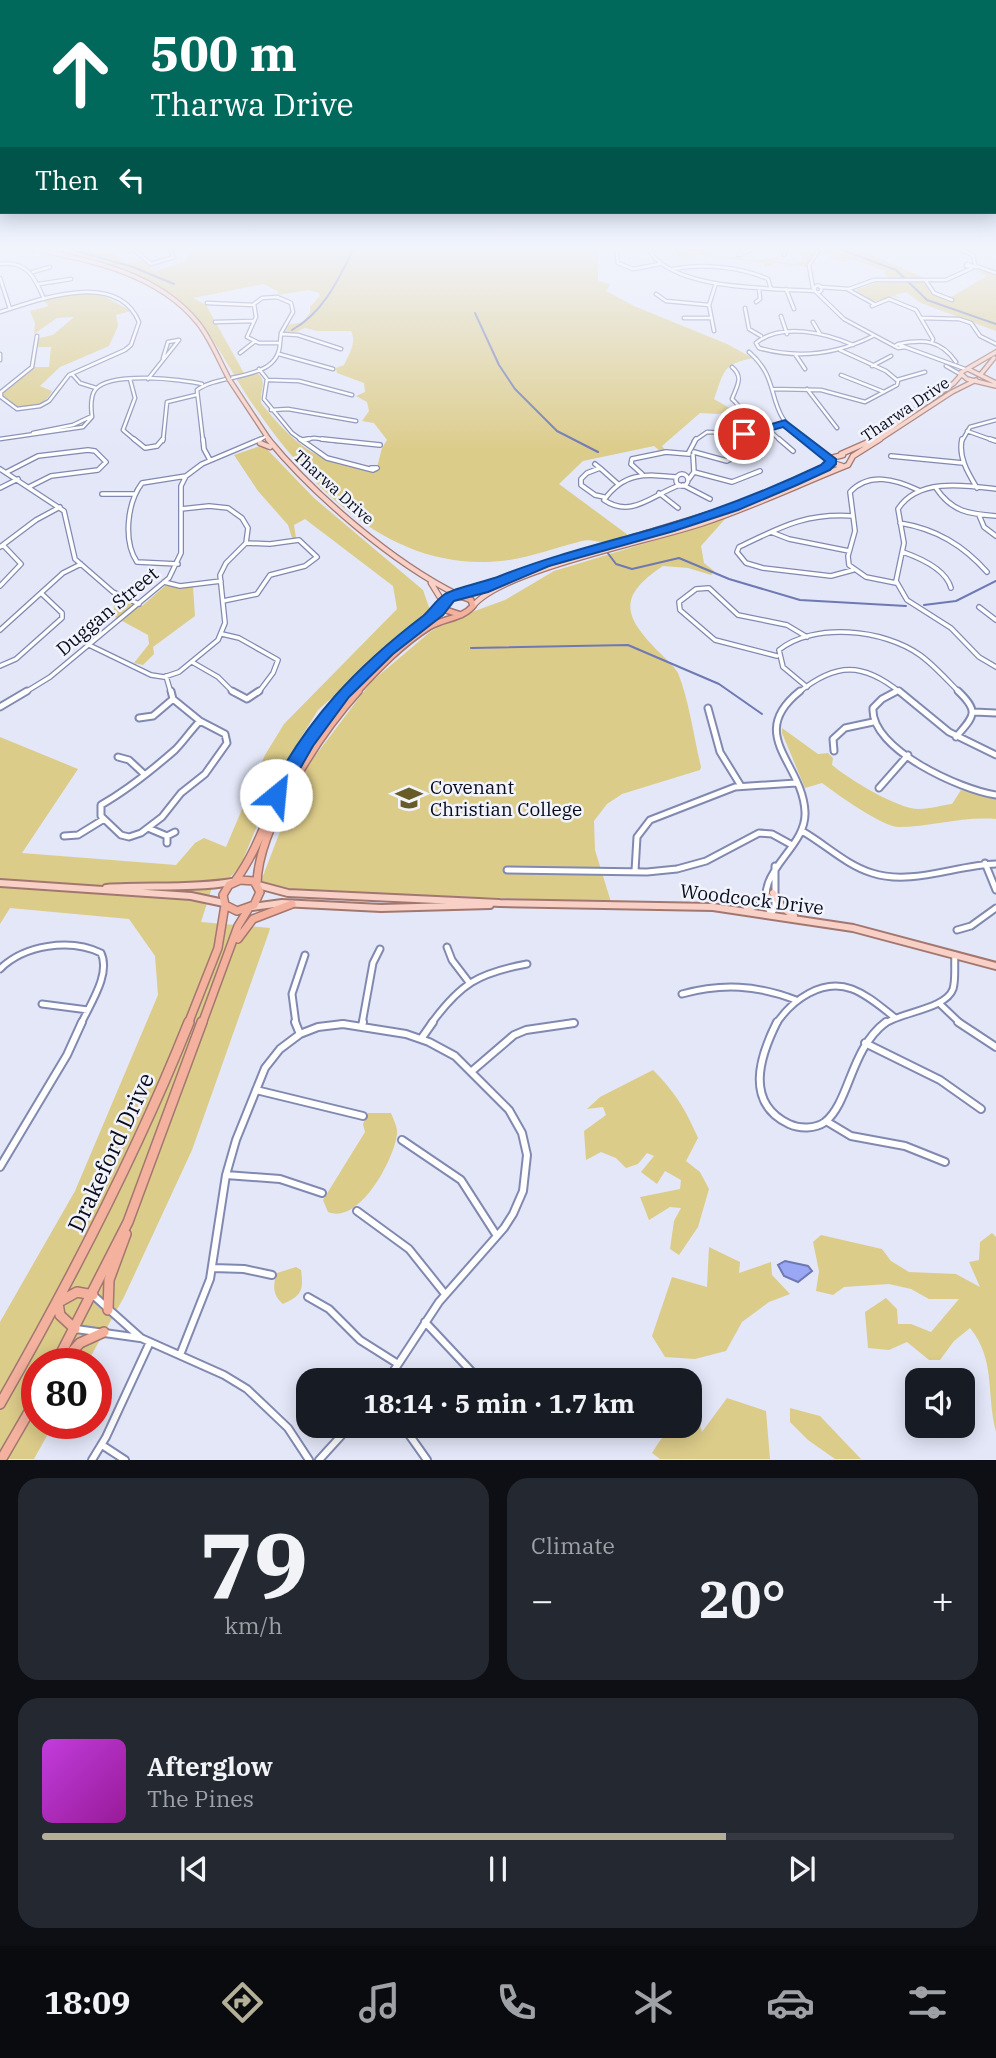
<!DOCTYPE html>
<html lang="en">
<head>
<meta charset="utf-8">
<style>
	body { margin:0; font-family:"IBM Plex Serif",serif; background:#242831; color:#f1f3f6; height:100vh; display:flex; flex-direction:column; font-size:26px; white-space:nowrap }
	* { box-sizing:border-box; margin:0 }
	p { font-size:23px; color:#9ea1a6 }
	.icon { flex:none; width:38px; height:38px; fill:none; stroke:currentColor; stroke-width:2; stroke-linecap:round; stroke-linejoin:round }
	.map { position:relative; height:1460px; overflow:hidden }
	.side { display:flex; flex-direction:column; gap:18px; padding:18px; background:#0d0f14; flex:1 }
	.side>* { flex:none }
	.top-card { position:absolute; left:0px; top:0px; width:998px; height:214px; box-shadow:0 4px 18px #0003; background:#00695c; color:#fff; overflow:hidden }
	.fabs { position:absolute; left:905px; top:1368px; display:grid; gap:14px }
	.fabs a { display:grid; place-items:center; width:70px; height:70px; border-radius:14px; background:#171b24; box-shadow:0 4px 18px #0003; font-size:35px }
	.speed { position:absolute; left:21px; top:1348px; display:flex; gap:14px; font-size:35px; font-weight:700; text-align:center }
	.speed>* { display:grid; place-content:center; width:91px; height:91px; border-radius:50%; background:#171b24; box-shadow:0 4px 18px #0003; line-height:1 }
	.speed .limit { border:10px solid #d22; background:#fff; color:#111 }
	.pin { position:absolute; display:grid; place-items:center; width:60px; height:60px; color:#fff; margin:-30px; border:4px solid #fff; border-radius:50%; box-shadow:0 2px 7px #0007 }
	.me { position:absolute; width:77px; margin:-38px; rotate:28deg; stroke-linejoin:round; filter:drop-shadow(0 0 5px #0008) }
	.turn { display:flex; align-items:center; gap:24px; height:147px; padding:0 35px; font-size:32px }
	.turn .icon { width:91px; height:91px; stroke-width:2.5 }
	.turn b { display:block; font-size:49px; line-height:60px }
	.then { display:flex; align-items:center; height:66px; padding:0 35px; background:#0003; gap:14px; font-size:26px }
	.big { font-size:52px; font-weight:800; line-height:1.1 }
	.side .widget { flex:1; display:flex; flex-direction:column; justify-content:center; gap:10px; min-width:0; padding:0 24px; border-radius:21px; background:#242831 }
	.side .dial { align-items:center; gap:0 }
	.dial b { font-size:91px; line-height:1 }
	.song { display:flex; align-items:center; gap:21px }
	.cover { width:84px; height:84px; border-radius:10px; background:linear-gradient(135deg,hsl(290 70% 55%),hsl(300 70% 35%)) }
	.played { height:7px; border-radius:4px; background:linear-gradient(90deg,#b3af99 75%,#363941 75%) }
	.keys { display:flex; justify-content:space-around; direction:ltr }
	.heat { display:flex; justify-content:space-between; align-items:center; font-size:38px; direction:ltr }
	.side .tiles { flex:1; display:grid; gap:18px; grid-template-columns:1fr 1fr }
	.widget:last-child { grid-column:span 2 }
	.trip { position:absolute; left:296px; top:1368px; width:406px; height:70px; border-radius:21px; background:#171b24; box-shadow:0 4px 18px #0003; font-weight:800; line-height:70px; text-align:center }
	.menu { display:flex; height:112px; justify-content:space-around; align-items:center; background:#090b0e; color:#9ea1a6 }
	.menu .icon { width:49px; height:49px }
	.menu .selected { color:#b3af99 }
	.menu b { font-size:32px; color:#f1f3f6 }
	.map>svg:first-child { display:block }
	.green { fill:#dccc8a; fill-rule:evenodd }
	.water { fill:#9aa7f4; stroke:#6e78b3; stroke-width:2 }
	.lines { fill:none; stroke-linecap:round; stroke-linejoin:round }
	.stream { stroke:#6e78b3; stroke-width:2 }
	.minor-far3-casing { stroke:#8189b0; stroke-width:5 }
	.minor-far2-casing { stroke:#8189b0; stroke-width:6 }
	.minor-far1-casing { stroke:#8189b0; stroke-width:9 }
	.minor-casing { stroke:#8189b0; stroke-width:10 }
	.major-far2-casing { stroke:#a27770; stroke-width:6 }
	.major-far1-casing { stroke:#a27770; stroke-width:7 }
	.major-casing { stroke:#a27770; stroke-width:10 }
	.highway-far2-casing { stroke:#a27770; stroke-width:8 }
	.highway-far1-casing { stroke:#a27770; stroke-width:10 }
	.highway-casing { stroke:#a27770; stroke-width:12 }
	.minor-far3 { stroke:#fff; stroke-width:2.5 }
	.minor-far2 { stroke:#fff; stroke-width:3.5 }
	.minor-far1 { stroke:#fff; stroke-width:5 }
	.minor { stroke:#fff; stroke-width:6 }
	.major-far2 { stroke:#f8d0c5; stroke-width:3.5 }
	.major-far1 { stroke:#f8d0c5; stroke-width:4.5 }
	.major { stroke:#f8d0c5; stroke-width:6 }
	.highway-far2 { stroke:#f4b19e; stroke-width:5 }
	.highway-far1 { stroke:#f4b19e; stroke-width:7 }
	.highway { stroke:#f4b19e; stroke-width:9 }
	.major-bridge-casing { stroke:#a27770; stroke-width:6; stroke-linecap:butt }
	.major-bridge { stroke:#f8d0c5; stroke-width:3.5 }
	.route { fill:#1a73e8; stroke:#114b97; stroke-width:2 }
	.labels { text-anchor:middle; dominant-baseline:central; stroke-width:5; stroke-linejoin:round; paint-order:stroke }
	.far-street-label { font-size:16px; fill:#090b1a; stroke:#f2f4fd }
	.street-label { font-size:19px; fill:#090b1a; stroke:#f2f4fd }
	.poi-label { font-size:19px; fill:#090b1a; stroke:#f2f4fd; text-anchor:start }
	.near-street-label { font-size:23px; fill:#090b1a; stroke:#f2f4fd }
</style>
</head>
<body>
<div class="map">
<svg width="996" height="1460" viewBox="0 0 996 1460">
	<rect width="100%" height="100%" fill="#e3e7f8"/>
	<path class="green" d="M34 248H88L91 253 110 251 126 263 142 260 151 265 150 269 155 271 184 262 190 256 188 248H598V281L610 284 606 291 634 306 727 344 753 358C722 365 725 369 714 399L733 410 718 414 700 413 662 446 666 451H660L654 446 583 461 559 484 628 535C621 537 611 542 603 542 595 542 591 539 582 541 550 549 519 562 485 562 383 564 308 484 254 406 229 371 211 326 177 299 138 268 82 261 34 248ZM264 284 279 292 277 295 309 290 319 293 320 296 310 307V313L303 322 287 325 282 334H292L305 328 317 331H351C357 342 349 354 344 365L336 368 337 373 364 383 365 392 356 396 367 402 369 411 362 421 374 423 387 440 382 448 376 471C320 465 296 447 261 403 259 390 269 381 256 372L245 375 206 305 193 298Z
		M671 248C679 248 694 245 701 249 708 254 721 262 736 256 752 263 765 261 781 255L776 261 793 264 802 261 803 256 787 248H816L807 267 775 263 768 267 764 266 765 263 693 254 682 259Z
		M823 248H856L924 278 891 279 884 274 886 271 851 259 844 262 829 257 835 253 822 255 824 253H819Z
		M975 270 996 274V331L921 303 906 292 895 295 901 299 893 296 874 302 854 291 875 283 925 282 937 293 951 297 987 276Z
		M80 292 100 294 131 311 116 315 118 326 109 346 60 367 40 386 52 391C44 407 31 406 16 408L1 396 3 390 34 367H49L51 347H37L39 338 53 335 74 317 57 318 34 334 35 323 30 311 49 306 43 300Z
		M263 445 314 498 423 590 430 610 318 710 278 775 240 867 230 877 214 881 201 922 270 928 269 932 192 1150 124 1297 87 1363H37V1423H54L34 1459H0V1322L75 1191 158 995 155 956 129 919 10 908 0 924V737L78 769 22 853 176 865 195 843 204 838 226 847 265 755 284 724 397 609 393 586 305 519 294 525 296 538H292L288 525 258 491 234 455Z
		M725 519 701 546 704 563 714 571 711 575 688 568 663 566C616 597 624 617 660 653 666 659 674 666 678 673 689 700 694 738 701 767L700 770 622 794 607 804 594 821 595 850 611 902 308 891 282 889 261 881 303 772 371 682 430 632 447 621 505 600 554 571Z
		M165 586 193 587 195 616 153 647 154 654 143 665 134 663 149 644 148 635 113 616 116 596 142 606Z
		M782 728 818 754 828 753 833 758 832 765C849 779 897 809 919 809 930 809 942 805 952 804L961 790 996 798V819C963 816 931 827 898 827 881 826 837 794 822 783L805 788 782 733Z
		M653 1070C675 1092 686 1110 698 1138L686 1161 700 1172 709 1189 698 1227 679 1255 670 1249 674 1221 681 1208 670 1207 649 1220 640 1197 680 1189 681 1180 665 1171 657 1184 641 1172 654 1156 647 1153 638 1164 626 1168 616 1158 601 1152 586 1160 584 1131 606 1115 603 1107 587 1109 600 1097Z
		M368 1113H391C393 1119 398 1127 397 1134 394 1160 359 1225 328 1212L323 1200 365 1132 363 1124Z
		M992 1233 996 1237V1432C986 1393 996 1360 970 1328L954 1341 940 1360H929L907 1342 889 1350 868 1348 865 1312 886 1298 897 1309 898 1324H911L931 1332 959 1299H929L911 1289 889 1284 844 1287 833 1295 816 1291 819 1271 813 1242 821 1235 882 1249 891 1261 909 1272 956 1274 980 1287 969 1262 979 1260 980 1242Z
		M709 1247 740 1262 739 1273 771 1262 772 1275 790 1294 769 1302 742 1322 726 1351 695 1359 665 1357 652 1336 672 1277 707 1287Z
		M296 1267 301 1270C304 1291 301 1296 283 1304 272 1295 273 1284 277 1273Z
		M727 1398 766 1411 770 1459H660L652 1453C663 1436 668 1426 690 1426V1410L691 1415 697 1413 702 1432Z
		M790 1408 820 1416 861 1459H835L808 1440 790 1422Z"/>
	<path class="water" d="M785 1261 808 1266 812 1271 798 1282 784 1276 778 1265Z"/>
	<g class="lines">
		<path class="stream" d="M66 248 133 267 174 284
			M837 248 896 270 927 300 996 324
			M475 313 499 365 515 389 557 431 598 452
			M292 330C324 312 338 280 354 248
			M607 552 616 564 632 569 679 558 729 579 800 600 906 606
			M924 605 956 601 996 581
			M471 648 628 645 719 684 762 714"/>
		<g class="minor-far3-casing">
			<path id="minor-far3" d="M132 248 151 264 174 257 169 248
				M616 248 618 263 633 269 660 264
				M648 248C669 291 773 288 815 291L844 319 896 347
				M957 248 973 255 975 265
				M704 249 708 248
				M739 255 755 248
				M784 255 787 248
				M0 264C26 260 35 277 44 299
				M967 264 976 267 966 266Z
				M976 266 996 273
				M673 269C702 263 741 267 768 279L771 289
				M33 272 50 267
				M0 278 10 309
				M926 281 934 293 952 300
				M39 284 71 279
				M814.5 289a3.5 3.5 0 1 1 7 0a3.5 3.5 0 1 1-7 0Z
				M820 287 849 289 874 280H946L972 268
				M813 288 809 265 820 248
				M786 289 794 309
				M847 289 874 304
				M656 294 666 301 709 305
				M277 297 291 303 293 312 281 333 280 343H259L247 337 256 317 254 304 262 298Z
				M756 302 760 299 759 288
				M207 303 254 305
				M872 306 889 299 916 310 933 339 932 342
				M745 308 749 329 761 336
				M0 312C38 300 117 269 139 322L131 345 125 350 69 375 49 401 40 406 17 409 1 397V392L32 367 37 336
				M781 316 787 334
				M684 318H710
				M922 318 959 319 971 323 980 336 996 344
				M215 322 253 321
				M813 322 820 334
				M714 331 709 305 716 283
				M281 334 298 335 341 349
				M898 344 905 347 898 348 895 346Z
				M899 344C924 339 941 340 956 362
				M853 345C826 333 781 322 756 343L759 348C798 359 837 354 873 336
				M905 347 965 369
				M749 352C785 383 761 411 806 441
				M240 353 254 342
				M0 354V360
				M279 354 333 369
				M795 354 805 369
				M872 366 891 356
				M946 366 960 374
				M732 367C744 377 737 386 732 399 744 409 745 421 756 431
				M259 369 267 379 264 399 292 433 303 441
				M72 374 80 383 96 388
				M841 375 884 392
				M130 379 135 398 123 430 136 441
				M148 379 179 340 168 342 163 358
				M268 380 299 381 352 395
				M897 380 925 372
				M772 389 821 390 865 402 897 385 898 381 886 371 840 350
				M807 389 837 428
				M271 410 288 409 356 421
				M728 414 746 412
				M767 428 781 441
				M967 431 995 441
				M33 433 73 425 92 416
				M744 434 749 441
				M0 439 83 427 92 417C91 409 90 397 95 390 109 371 182 379 202 384
				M302 440 314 438 338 441
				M163 441 167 402 196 395
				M203 441 197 390C221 372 279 382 280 343
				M257 441 265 437
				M694 441 707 432 751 434 784 423
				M962 441 970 427 996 420"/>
		</g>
		<g class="minor-far2-casing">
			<path id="minor-far2" d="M134 439 145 448 157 446 163 439
				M203 439 204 449 210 460
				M300 439 327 458 373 470 377 468H371
				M322 439 380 445
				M748 439 759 452
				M779 439 793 451
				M803 439 831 458
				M962 439C958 457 968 473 977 488
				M990 439 996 441
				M302 440 309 439
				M689 452 696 439
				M694 452 727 461 734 457
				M891 456 963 463
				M595 464 600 468 587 473 581 479V485L595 495 604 497
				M600 468 618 484
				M0 469 64 511 75 559 113 592 139 604
				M7 472 38 456 88 450 95 451 106 462 98 470 51 476 29 487
				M694 472 732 482 760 471
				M676 480a6 6 0 1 1 12 0a6 6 0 1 1-12 0Z
				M642 474 631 464 632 459 666 452 689 454
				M676 477C645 474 624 472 604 500 632 519 653 494 680 485
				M689 479 694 472 693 455
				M683 485 710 499
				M0 488 18 479
				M936 488C952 512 969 514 996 516
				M996 489C964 485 918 478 898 509L904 543 896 581 907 600 951 628 979 657 996 667
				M659 493 678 508
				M102 494H135
				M979 515 984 527 996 536
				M853 516C805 513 781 527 739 547L737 552 746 563 763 568 831 576 853 570
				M900 523C936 529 963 545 987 572
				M771 532 789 539 849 551
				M0 547 36 520 60 507
				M903 552C920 558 946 569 951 588
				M178 564 137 562C123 541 127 503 142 483L186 476
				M164 582 180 586 221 581
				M896 583 866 577 849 565 848 556 855 531 850 492C869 472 895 479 918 490
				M0 586 21 564 3 545
				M223 601 257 594 270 575 305 566 317 557 299 540 270 544 246 543
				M979 607 996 620
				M0 630 63 573 81 564
				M222 634 239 638 278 660 273 673 258 693
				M89 645 151 675 164 677 179 672 218 640 225 623 220 575 226 563 246 543 248 528 242 518 228 508 209 506 181 509
				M777 656 715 640 680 610 679 602 696 589 709 588 738 615 787 625 807 637
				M192 662 218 677 234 693
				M0 666 16 659 62 618V613L41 593
				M166 676 171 693
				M807 687 783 667 779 650C814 622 884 629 920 655 934 665 947 680 960 693
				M24 693 50 677 169 578 181 553V486L186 476 202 464 261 439
				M798 693C836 662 863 662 901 693
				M894 693 899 690"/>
		</g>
		<g class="minor-far1-casing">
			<path id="minor-far1" d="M171 691 173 699 200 721
				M232 691 247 699 259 691
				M897 691 882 699 873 708C870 749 961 790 996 795
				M899 691 949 732 996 755
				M0 707 27 691
				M708 708 720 752 741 786
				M974 712 996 713
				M139 718 153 716 173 699
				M200 721 225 734 227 743 205 774 181 793 162 817 141 833 129 837 121 835 101 816V805C129 789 151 771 175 750 184 741 191 730 200 721Z
				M956 737C974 716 980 712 958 691
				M834 751 833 739 845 728 873 722
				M118 757 129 760 144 774
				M879 788 908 755
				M148 828 167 836
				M802 831C825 844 846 865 872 873 912 886 955 865 996 864
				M64 836 78 835 104 819
				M167 843V836L175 832
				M985 863 996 890
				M507 870 647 872 677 869 706 861 759 833 772 834 792 845
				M635 871 637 837 650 820 735 787 796 783
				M771 914C749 873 807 850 805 812 803 763 745 735 800 691
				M771 914 775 908V866
				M957 930 971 926 996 908
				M447 947 452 960 468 981
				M0 969C24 945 70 938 101 953 111 974 90 1004 81 1024
				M682 994C722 983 757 985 796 1000
				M939 1003 961 1024
				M42 1004 88 1010
				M296 1024 292 994 305 955
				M341 1024H344
				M362 1024 373 963 380 949
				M431 1024C460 984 478 973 527 964
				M566 1024 574 1023
				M776 1024C792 1000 822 978 852 989 868 995 881 1007 894 1017
				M884 1024C901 1012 946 1009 953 989 956 979 954 966 955 955"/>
		</g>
		<g class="minor-casing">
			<path id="minor" d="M295 1022 300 1034
				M777 1022C759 1058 745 1103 789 1124 800 1129 815 1129 825 1122 850 1102 850 1049 886 1022
				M958 1022 996 1047
				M362 1027 363 1022
				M421 1039 433 1022
				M865 1043 940 1080 981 1109
				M472 1071 514 1035 526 1030 574 1023
				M256 1090 363 1116
				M826 1121 851 1136 905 1146 945 1162
				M402 1140 461 1180 497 1236
				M0 1167 67 1055 82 1022
				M226 1175 280 1179 322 1193
				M357 1211 409 1249 445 1294
				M213 1268 244 1269 272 1275
				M94 1296 141 1338 224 1375 247 1389 288 1428 309 1460
				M308 1297 329 1309 360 1340 398 1364
				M425 1322 471 1371 484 1381
				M76 1329 140 1338
				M180 1355 210 1279 226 1175 236 1140 265 1068 280 1049 300 1034 318 1027 343 1024 406 1034 429 1042 455 1056 509 1110 522 1133 527 1155 523 1191 513 1214 504 1228 439 1302 387 1381
				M403 1426 427 1460
				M102 1445 125 1460
				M92 1460 106 1437 150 1342
				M319 1460 350 1426"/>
		</g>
		<g class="major-far2-casing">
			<path id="major-far2" d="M28 248C89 260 157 272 198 323 210 338 218 358 227 375
				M996 352 960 373 967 379 996 386
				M968 369 996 383
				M981 374 994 358
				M229 379 270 441
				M872 441 954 383 961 375
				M877 441 952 392 976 380"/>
		</g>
		<g class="major-far1-casing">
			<path id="major-far1" d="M268 439C314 495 393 563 458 595
				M260 443 270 447
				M841 454 875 439
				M842 466 833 463 831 458 843 455
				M431 583 444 604
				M459 595 538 566 739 505 817 472 832 461
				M473 606C501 570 654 540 703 523 752 507 800 484 848 465L853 456 880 439"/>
		</g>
		<g class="major-casing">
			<path id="major" d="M0 883 191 896 224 903
				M258 885 288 893 500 903 713 907 853 928 996 966
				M106 888C148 885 191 889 232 882
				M773 893 782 907 794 916
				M252 907 282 903 381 908 490 905
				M747 909 759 905 768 897"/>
		</g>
		<g class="highway-far2-casing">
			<path id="highway-far2" d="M346 693 369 667 444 605
				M356 693C378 669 402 644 429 627 444 618 462 619 473 606L471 600C460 595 453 594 444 604L446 610 461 615"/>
		</g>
		<g class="highway-far1-casing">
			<path id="highway-far1" d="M240 880 254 881 260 892 254 905 237 911 225 905 223 895 229 885Z
				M235 881C259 849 269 810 287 774 303 743 325 716 348 691
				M257 884C258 826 320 733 358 691
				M238 939 253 919 292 904
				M188 1024 218 948 225 905
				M202 1024 238 926 249 908"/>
		</g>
		<g class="highway-casing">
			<path id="highway" d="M59 1302 77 1292 93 1295
				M58 1303 60 1315 75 1329
				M108 1310 109 1280 126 1234
				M56 1363 128 1222 202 1022
				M62 1363 80 1343 104 1332
				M0 1404C71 1280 136 1155 189 1022
				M1 1460 37 1398"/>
		</g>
		<use href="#minor-far3" class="minor-far3"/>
		<use href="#minor-far2" class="minor-far2"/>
		<use href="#minor-far1" class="minor-far1"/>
		<use href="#minor" class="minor"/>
		<use href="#major-far2" class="major-far2"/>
		<use href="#major-far1" class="major-far1"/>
		<use href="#major" class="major"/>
		<use href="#highway-far2" class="highway-far2"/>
		<use href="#highway-far1" class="highway-far1"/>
		<use href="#highway" class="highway"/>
		<g class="major-bridge-casing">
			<path id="major-bridge" d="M227 375 229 379"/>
		</g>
		<use href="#major-bridge" class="major-bridge"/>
	</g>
	<linearGradient id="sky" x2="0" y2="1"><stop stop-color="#89afed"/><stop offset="0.55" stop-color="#f2f4fc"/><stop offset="1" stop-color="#f2f4fc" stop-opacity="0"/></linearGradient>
	<rect width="996" height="452" fill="url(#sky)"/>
	<path class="route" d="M785 420 836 459V464L830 470 797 485 738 510 674 531 549 566 488 592 454 601 443 615 393 654 349 697 313 746 282 800H270L268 795C306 720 356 667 423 616 430 610 437 599 445 594 457 587 485 582 500 576 553 555 608 542 663 526 717 510 770 489 821 465L825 461 783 427 744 438 738 434Z"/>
	<defs>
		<g id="school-bare" transform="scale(2.1)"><path d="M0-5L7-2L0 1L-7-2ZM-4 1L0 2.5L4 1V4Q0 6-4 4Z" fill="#675b28" stroke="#f2f4fd" stroke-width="2.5" paint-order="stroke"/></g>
	</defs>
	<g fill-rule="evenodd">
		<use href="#school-bare" x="409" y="798"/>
	</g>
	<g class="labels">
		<g class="far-street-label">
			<text transform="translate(905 409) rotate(-34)">Tharwa Drive</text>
			<text transform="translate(334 487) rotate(42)">Tharwa Drive</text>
		</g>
		<g class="street-label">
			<text transform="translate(107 611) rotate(-40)">Duggan Street</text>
			<text transform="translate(752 899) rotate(7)">Woodcock Drive</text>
		</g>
		<g class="poi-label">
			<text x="430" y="787">Covenant<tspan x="430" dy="22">Christian College</tspan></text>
		</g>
		<g class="near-street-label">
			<text transform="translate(110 1152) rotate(-65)">Drakeford Drive</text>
		</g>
	</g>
</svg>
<div class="fabs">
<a><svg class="icon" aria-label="sound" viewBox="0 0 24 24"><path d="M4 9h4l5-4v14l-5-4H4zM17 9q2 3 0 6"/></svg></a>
</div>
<div class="speed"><div class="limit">80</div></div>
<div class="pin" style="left:744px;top:434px;background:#d93025"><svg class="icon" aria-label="arrive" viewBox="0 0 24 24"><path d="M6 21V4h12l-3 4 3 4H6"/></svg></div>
<svg class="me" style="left:276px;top:795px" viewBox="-20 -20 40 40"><circle r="19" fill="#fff"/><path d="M0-13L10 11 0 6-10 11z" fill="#1a73e8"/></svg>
<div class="trip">18:14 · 5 min · 1.7 km</div>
<div class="top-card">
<div class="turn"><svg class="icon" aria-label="ahead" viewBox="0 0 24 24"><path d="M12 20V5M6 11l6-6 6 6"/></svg><div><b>500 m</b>Tharwa Drive</div></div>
<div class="then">Then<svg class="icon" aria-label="left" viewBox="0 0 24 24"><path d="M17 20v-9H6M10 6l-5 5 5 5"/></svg></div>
</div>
</div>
<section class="side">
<div class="tiles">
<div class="widget dial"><b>79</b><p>km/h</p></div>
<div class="widget"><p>Climate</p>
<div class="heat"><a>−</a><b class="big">20°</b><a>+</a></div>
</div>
<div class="widget">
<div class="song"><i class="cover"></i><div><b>Afterglow</b><p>The Pines</p></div></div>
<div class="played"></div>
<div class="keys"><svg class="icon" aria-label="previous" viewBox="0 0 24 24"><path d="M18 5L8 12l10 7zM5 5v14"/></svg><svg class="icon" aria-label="pause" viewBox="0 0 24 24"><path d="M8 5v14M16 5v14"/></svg><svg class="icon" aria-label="next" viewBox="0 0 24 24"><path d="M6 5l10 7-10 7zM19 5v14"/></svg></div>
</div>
</div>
</section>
<nav class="menu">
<b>18:09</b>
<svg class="icon selected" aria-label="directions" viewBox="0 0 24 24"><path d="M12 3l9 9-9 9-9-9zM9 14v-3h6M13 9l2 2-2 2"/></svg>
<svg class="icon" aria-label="music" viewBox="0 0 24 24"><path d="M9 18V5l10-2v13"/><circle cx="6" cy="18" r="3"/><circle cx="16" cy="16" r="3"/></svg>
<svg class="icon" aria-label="phone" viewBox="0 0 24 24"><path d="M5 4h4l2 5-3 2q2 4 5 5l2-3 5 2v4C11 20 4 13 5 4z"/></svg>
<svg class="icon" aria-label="climate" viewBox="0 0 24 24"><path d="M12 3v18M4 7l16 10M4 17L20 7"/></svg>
<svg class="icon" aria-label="car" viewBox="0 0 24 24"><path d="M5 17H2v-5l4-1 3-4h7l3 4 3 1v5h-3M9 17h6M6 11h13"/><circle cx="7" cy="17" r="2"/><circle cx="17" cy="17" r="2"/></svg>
<svg class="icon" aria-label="filters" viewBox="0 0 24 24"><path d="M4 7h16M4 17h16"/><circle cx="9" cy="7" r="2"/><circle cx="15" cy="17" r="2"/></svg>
</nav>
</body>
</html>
